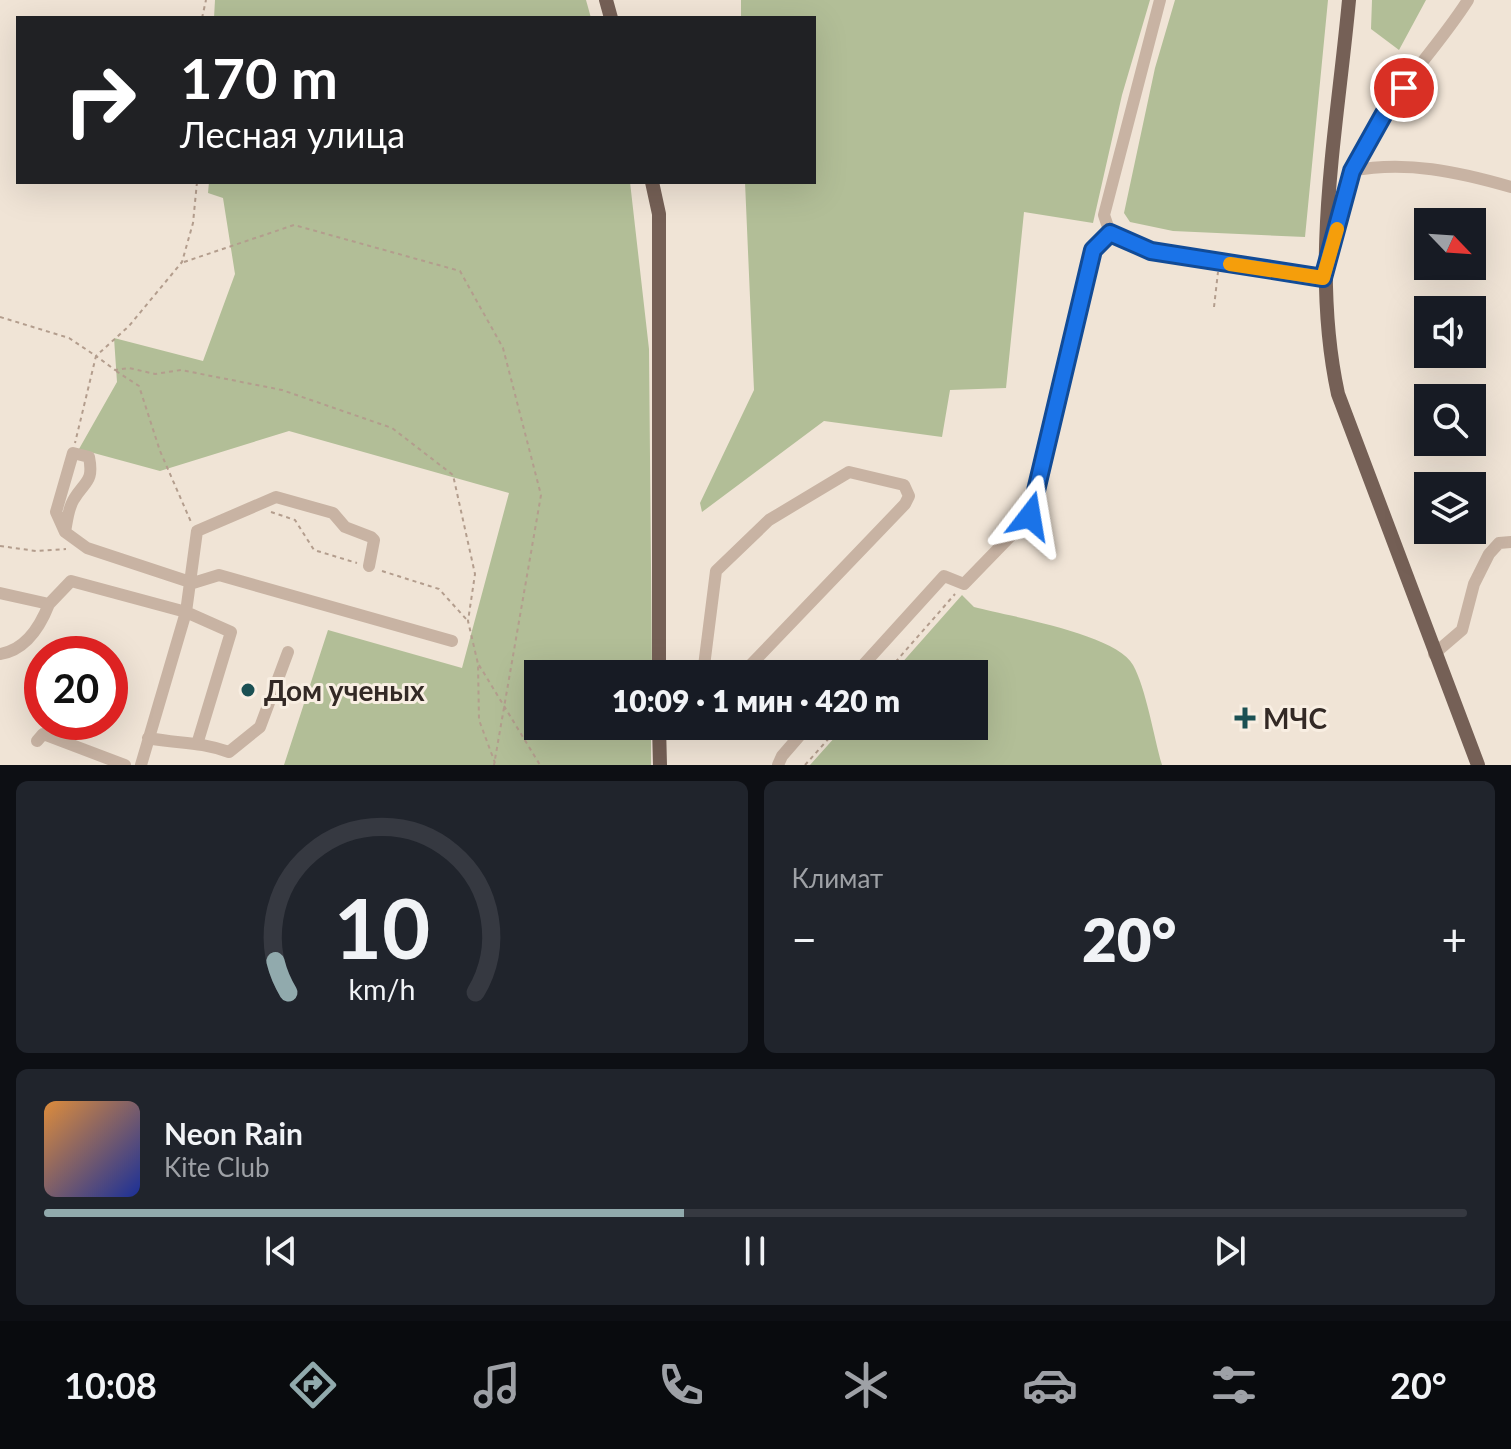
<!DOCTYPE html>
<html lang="ru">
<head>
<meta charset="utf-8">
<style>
	body { margin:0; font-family:Lato,sans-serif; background:#20242c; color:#f1f3f6; height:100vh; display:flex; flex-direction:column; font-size:30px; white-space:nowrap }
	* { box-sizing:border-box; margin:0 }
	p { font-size:26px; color:#9ea1a6 }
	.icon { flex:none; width:44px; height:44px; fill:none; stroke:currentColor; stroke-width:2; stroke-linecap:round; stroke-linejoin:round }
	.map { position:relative; height:765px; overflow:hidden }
	.panel { display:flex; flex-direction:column; gap:16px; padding:16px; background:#0d0f14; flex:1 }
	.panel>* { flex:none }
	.guide { position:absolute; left:16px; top:16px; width:800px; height:168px; border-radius:0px; box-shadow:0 8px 32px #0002; background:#202124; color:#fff; overflow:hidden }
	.needle { width:52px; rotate:115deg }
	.fabs { position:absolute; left:1414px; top:208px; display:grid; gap:16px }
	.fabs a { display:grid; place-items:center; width:72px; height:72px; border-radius:0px; background:#171b24; box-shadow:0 8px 32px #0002; font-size:40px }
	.speed { position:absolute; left:24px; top:636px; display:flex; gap:16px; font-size:40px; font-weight:700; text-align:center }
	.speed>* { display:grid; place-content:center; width:104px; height:104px; border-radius:50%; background:#171b24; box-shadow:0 8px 32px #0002; line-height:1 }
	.speed .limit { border:12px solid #d22; background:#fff; color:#111 }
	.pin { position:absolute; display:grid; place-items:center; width:68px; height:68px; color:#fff; margin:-34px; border:4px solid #fff; border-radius:50%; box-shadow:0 2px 8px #0007 }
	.me { position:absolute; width:88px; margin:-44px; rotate:14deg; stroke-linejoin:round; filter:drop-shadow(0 0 6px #0008) }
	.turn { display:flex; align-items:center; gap:28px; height:168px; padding:0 32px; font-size:36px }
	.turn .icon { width:104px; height:104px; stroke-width:2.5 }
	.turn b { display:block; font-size:56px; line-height:68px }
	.big { font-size:60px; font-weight:800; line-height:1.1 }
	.panel .widget { flex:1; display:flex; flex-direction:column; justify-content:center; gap:12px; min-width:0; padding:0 28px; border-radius:12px; background:#20242c }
	.panel .dial { align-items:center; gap:0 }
	.dial svg { height:208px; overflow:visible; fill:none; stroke:#363941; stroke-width:7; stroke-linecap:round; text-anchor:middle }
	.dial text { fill:#f1f3f6; stroke:none }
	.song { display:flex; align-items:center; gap:24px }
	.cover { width:96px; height:96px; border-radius:12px; background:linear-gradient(135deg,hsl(30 70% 55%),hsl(230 70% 35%)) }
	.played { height:8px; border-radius:4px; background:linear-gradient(90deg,#91aaad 45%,#363941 45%) }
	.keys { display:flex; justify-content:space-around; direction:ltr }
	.heat { display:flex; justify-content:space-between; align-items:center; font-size:44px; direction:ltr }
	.panel .tiles { flex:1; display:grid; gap:16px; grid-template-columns:1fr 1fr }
	.widget:last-child { grid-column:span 2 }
	.trip { position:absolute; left:524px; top:660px; width:464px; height:80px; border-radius:0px; background:#171b24; box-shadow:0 8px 32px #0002; font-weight:800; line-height:80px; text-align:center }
	.menu { display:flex; height:128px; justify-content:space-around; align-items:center; background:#090b0e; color:#9ea1a6 }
	.menu .icon { width:56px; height:56px }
	.menu .on { color:#91aaad }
	.menu b { font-size:36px; color:#f1f3f6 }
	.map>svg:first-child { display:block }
	.green { fill:#b2be97 }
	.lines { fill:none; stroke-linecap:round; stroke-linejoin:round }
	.path { stroke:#b39d8d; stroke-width:2; stroke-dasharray:4 4; stroke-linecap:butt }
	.minor { stroke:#c8b3a3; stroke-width:12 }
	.major { stroke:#756056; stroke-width:14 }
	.route-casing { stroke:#114b97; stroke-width:20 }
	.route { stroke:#1a73e8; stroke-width:14 }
	.slow { stroke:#f59e0b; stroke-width:14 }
	.poi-dot { fill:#1b5053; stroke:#f8eee2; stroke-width:3 }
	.labels { text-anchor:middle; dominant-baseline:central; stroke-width:6; stroke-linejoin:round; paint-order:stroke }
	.poi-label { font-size:28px; font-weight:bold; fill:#332925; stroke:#f8eee2; text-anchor:start }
</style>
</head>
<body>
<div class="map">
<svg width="1511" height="765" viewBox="0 0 1511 765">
	<rect width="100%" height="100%" fill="#f0e4d6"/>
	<path class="green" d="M215 0H586L591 18H214Z
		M741 0H1150L1122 95 1093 223 1024 212 1006 388 950 390 942 437 824 421 702 512 700 503 754 390 745 182H814V18H741Z
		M1175 0H1328L1305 237 1173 231 1130 222 1124 213 1155 68Z
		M1372 0H1426L1399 50 1371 29Z
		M209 182H630L649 349 652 674H538V726H651V765H284L328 630 462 668 509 493 289 431 160 471 79 449 117 382 114 338 203 361 235 274 223 198 208 193Z
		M962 595 974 607C1008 616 1117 634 1133 665 1146 688 1154 738 1162 765H810L845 726H974V674H892Z"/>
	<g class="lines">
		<path class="path" d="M202 18 206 0
			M197 182 193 223 182 262 129 326 96 356 115 370 129 368 155 374 181 370 282 390 392 428 453 475 475 574 468 621 478 664 479 720 495 763
			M184 262 294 225 460 271 503 348 541 495 494 765
			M1214 307 1218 272
			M0 317 69 338 96 356 75 443
			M116 371 139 386 160 451 191 522
			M271 512 295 520 314 550 357 563
			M0 546 36 551 66 549
			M382 571 439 589 467 620
			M479 665 540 765
			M885 674 955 594
			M805 765 840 726"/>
		<path class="minor" d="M1160 0 1104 215 1110 233 1151 251 1323 278C1333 243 1339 205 1352 172 1376 108 1432 57 1468 0
			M1352 171C1405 160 1459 172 1511 187
			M65 532C67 522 68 508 74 499 85 481 94 482 89 457L73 453 56 512 65 532 87 548 193 583 219 575 452 641
			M0 593 49 604 71 581 186 612 231 632 198 741
			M0 654C26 650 40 627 49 604
			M1434 654 1462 630 1474 584 1489 554 1499 543 1511 542
			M703 674 716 571 769 520 849 472 904 485 909 496 905 504 742 674
			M855 674 944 576 964 584 1030 516 1093 250 1110 233
			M148 738C180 744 198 741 229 752L260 727 288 652
			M37 741 43 734 125 765
			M141 765 186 612 197 531 276 497 333 513 345 527 371 537 374 540 369 566
			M778 765 782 756 808 726"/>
		<path class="major" d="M606 0 611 18
			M1349 0C1337 130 1310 265 1338 394L1478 765
			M652 182 659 214V674
			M659 726 660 765"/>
	</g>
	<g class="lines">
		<g class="route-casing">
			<path id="route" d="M1030 516 1093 250 1110 233 1151 251 1323 278 1352 171 1385 112 1404 88"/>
		</g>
		<use href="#route" class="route"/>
		<path class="slow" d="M1230 264 1323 278 1337 229"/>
	</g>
	<g class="poi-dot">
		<circle cx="248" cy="690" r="8"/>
		<path d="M1241 706h8v8h8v8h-8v8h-8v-8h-8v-8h8z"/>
	</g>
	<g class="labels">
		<g class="poi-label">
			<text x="264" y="690">Дом ученых</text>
			<text x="1263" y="718">МЧС</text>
		</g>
	</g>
</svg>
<div class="fabs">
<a><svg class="needle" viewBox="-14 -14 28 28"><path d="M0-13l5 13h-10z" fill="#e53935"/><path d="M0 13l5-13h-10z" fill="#9ea1a6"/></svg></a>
<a><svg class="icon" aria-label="sound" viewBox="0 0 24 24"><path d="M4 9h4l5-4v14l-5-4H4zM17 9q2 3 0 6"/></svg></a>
<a><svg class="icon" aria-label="search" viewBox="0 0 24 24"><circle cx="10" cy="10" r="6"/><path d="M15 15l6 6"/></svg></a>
<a><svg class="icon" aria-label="layers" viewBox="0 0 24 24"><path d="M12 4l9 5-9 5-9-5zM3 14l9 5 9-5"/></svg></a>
</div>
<div class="speed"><div class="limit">20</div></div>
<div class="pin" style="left:1404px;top:88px;background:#d93025"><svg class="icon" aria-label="arrive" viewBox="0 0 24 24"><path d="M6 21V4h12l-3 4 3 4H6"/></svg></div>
<svg class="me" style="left:1030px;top:516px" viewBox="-20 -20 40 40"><path d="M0-17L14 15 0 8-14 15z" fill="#1a73e8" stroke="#fff" stroke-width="4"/></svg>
<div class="trip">10:09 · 1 мин · 420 m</div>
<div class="guide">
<div class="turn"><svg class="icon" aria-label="right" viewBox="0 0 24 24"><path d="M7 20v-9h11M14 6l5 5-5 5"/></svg><div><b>170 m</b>Лесная улица</div></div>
</div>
</div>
<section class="panel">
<div class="tiles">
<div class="widget dial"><svg viewBox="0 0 100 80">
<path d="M14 69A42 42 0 1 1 86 69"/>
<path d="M14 69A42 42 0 0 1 9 57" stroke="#91aaad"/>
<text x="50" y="56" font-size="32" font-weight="700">10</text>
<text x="50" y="72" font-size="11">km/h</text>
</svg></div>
<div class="widget"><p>Климат</p>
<div class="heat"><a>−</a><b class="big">20°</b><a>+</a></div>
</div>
<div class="widget">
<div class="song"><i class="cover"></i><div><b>Neon Rain</b><p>Kite Club</p></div></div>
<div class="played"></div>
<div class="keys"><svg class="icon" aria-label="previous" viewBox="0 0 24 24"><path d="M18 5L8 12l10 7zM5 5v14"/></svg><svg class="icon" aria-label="pause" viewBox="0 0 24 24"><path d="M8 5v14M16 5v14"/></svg><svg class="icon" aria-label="next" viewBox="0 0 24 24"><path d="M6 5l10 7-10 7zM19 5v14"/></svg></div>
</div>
</div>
</section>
<nav class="menu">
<b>10:08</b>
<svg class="icon on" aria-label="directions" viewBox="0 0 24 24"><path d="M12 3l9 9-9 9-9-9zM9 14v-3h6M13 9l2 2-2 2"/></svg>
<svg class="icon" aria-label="music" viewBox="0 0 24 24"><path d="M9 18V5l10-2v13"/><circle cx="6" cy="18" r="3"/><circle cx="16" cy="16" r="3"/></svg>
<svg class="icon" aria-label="phone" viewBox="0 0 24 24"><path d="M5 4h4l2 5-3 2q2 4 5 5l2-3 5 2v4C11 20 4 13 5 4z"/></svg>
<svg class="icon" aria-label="climate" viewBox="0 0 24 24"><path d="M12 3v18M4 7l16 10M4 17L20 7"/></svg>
<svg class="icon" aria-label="car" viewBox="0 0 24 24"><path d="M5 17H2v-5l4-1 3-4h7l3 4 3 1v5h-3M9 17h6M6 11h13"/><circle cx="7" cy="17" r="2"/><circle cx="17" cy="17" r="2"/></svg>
<svg class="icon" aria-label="filters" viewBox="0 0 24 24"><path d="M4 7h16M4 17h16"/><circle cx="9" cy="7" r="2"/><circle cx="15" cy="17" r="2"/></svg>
<b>20°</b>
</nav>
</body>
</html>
